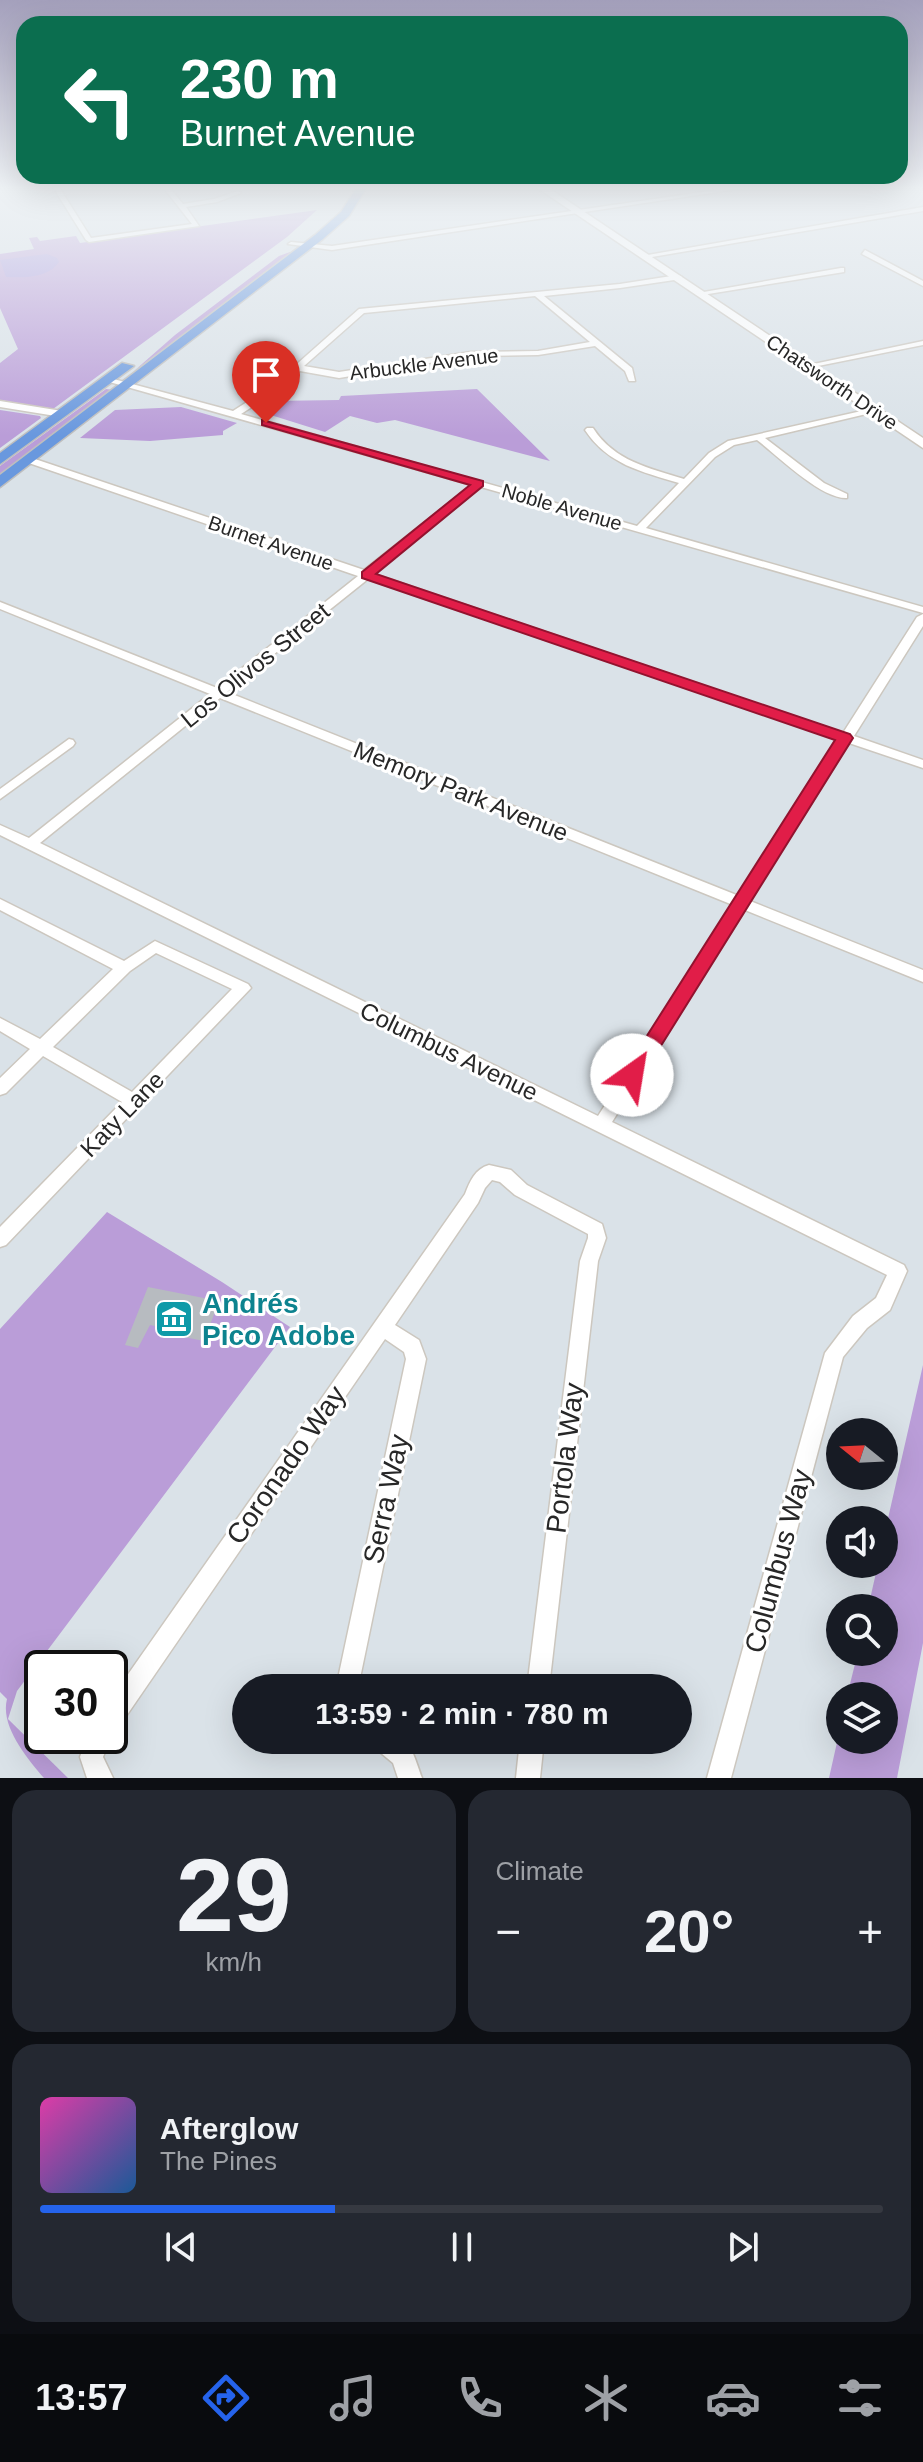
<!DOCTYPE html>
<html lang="en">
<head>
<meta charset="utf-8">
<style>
	body { margin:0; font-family:Helvetica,sans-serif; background:#242831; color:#f1f3f6; height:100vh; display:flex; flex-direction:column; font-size:30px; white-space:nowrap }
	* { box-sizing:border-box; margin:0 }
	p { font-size:26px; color:#9ea1a6 }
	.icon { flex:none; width:44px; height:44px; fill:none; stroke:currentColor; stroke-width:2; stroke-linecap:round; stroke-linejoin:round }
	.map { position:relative; height:1778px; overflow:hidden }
	.details { display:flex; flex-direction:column; gap:12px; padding:12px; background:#0d0f14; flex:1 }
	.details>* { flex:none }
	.banner { position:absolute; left:16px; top:16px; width:892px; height:168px; border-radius:24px; box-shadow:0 8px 32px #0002; background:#0b6e4f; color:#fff; overflow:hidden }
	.needle { width:52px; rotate:288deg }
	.tools { position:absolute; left:826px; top:1418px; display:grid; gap:16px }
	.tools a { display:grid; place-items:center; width:72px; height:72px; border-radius:50%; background:#171b24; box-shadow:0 8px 32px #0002; font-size:40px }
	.speed { position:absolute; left:24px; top:1650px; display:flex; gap:16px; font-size:40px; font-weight:700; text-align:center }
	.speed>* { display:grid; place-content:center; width:104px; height:104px; border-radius:50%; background:#171b24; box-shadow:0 8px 32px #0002; line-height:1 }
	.speed .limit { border:4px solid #111; border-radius:12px; background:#fff; color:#111 }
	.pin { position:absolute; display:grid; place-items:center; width:68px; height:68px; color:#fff; margin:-82px -34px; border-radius:50% 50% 50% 0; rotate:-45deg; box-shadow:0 0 8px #0007 }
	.pin .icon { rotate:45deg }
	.me { position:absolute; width:88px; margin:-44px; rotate:32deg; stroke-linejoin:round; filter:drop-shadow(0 0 6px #0008) }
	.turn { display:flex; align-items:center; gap:28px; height:168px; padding:0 32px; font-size:36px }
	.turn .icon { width:104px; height:104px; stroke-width:2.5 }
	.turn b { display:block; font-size:56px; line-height:68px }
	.big { font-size:60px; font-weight:700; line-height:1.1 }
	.details .tile { flex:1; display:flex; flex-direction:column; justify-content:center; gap:12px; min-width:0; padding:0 28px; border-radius:24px; background:#242831 }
	.details .dial { align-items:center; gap:0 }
	.dial b { font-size:104px; line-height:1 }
	.song { display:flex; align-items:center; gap:24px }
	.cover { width:96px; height:96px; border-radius:12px; background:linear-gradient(135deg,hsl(320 70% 55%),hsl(210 70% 35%)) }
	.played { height:8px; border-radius:4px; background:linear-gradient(90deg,#2563eb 35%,#363941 35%) }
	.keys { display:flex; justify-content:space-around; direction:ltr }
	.heat { display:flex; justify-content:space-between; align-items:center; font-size:44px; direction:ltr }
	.details .tiles { flex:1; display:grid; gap:12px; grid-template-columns:1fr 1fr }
	.tile:last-child { grid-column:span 2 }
	.trip { position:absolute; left:232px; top:1674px; width:460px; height:80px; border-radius:40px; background:#171b24; box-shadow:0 8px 32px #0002; font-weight:700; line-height:80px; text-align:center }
	.tabs { display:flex; height:128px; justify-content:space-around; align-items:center; background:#090b0e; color:#9ea1a6 }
	.tabs .icon { width:56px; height:56px }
	.tabs .selected { color:#2563eb }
	.tabs b { font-size:36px; color:#f1f3f6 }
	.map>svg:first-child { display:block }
	.green { fill:#ba9dd8 }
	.pitch { fill:#ab9ade }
	.building { fill:#b7bbc0 }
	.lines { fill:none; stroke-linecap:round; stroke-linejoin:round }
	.minor-casing { stroke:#ccc7bf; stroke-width:3 }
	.secondary-casing { stroke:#ccc7bf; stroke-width:3 }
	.primary-casing { stroke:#bebebe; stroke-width:3 }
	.minor { fill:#fff; fill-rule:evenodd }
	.secondary { fill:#fff; fill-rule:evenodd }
	.primary { fill:#6998de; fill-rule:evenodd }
	.route { fill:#e11d48; stroke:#92132f; stroke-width:2 }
	.labels { text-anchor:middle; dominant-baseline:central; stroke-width:6; stroke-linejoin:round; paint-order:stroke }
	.far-street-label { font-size:20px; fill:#272727; stroke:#fff }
	.street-label { font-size:24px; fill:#272727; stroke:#fff }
	.near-culture-label { font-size:28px; font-weight:bold; fill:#0d838f; stroke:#fff; text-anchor:start }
	.near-street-label { font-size:28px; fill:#272727; stroke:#fff }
</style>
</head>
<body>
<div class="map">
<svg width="923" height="1778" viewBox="0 0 923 1778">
	<rect width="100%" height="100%" fill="#dae2e8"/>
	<path class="green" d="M317 210 287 237 53 409 0 400V363L18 349 0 308V254L34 249 29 238 37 237 40 241 76 236 80 243Z
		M290 252H295L134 371 175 335 279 256Z
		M106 389 114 390 0 476V466Z
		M477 389 550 461 395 420 377 423 350 416 325 432 258 411 273 401 339 400 341 396Z
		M181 407 237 423 223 431V435L150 441 80 438 115 410Z
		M0 410 40 416 41 418 0 448Z
		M107 1212 222 1282 290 1327 17 1691 8 1719 68 1778H44C27 1758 0 1726 7 1699L0 1692V1329Z
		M923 1365V1643L897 1778H829L840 1729V1740H884V1696H847L858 1652H884V1608H868L878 1564H884V1536Z"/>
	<path class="pitch" d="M47 254 57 258 59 262C48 278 24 278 6 277L0 260Z"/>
	<path class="building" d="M148 1287 219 1301 204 1341 184 1337 185 1332 150 1325 138 1348 125 1345Z"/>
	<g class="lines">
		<g class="minor-casing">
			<path id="minor" d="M53 187H59L91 238 192 224 163 187H169L183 204 214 199 238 191 241 193 217 202 186 207 199 226 89 242 86 240Z
				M737 187H751L332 250 288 244 291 242 332 246Z
				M923 207V211L646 258 642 256Z
				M865 250 923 281V286L862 254Z
				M841 268H844V272L702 295 698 293Z
				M678 275 682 277 681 279 620 288 544 296 632 368 635 381H629L625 371 595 346 538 355 471 356 339 378 300 371 278 390 241 414 637 526 679 483C642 472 607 464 585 430L587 428H593C614 461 649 468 684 479L709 453 728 441 875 408 879 411 765 438 824 483 847 494V498C821 499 778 456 757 440L734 445 715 457 646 528 923 607V613L481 487 374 574 843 733 917 617 923 614V626L854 736 923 760V768L849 743 750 901 923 970V982L745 910 612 1122 904 1265 907 1271 890 1310 867 1328 843 1357 731 1778H707L825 1353 853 1316 876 1298 887 1275 0 835V825L29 838 210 694 0 609V602L217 688 358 576 26 462V458H32L364 570 472 485 106 381V377L233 411 272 386 359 309 620 284ZM535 296 590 342 538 351 471 352 339 372 304 366 364 313ZM368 579 839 740 739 896 227 692ZM220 698 733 905 598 1116 40 843Z
				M923 341V345L808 368 804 366Z
				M0 401 62 411 66 414 62 417 0 407Z
				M69 739 73 740 75 743 73 746 0 799V789Z
				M0 899 124 961 155 941 248 984 251 988 6 1245 0 1247V1227L122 1102 43 1056 6 1093 0 1095V1078L30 1049 0 1031V1018L40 1039 113 969 0 910ZM156 953 232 989 132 1092 53 1047 130 971Z
				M489 1165 511 1170 527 1185 602 1224 606 1238 598 1261 549 1688H527L580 1261 588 1238V1234L515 1195 500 1182 492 1180 485 1188 478 1203 395 1325 419 1340 426 1359 358 1688H336L406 1359 404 1352 385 1339 118 1728 110 1732V1700L465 1194C470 1181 475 1169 489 1165Z
				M110 1735 111 1736 103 1757 113 1778H87L80 1757 87 1736Z
				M371 1740C412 1740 409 1741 422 1778H398L393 1763 375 1748Z
				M520 1740H544L540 1778H516Z"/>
		</g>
		<g class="secondary-casing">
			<path id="secondary" d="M536 187H547L923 438V448Z"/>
		</g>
		<g class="primary-casing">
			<path id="primary" d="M357 187H367L349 216 323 239 0 487V475L315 235 341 212Z
				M122 363 134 366 0 464V453Z"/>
		</g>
		<use href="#minor" class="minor"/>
		<use href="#secondary" class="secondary"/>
		<use href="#primary" class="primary"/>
	</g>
	<linearGradient id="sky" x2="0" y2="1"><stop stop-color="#a4a0bc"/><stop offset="0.43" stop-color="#eef2f5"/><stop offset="1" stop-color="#eef2f5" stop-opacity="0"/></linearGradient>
	<rect width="923" height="436" fill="url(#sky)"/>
	<path class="route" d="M262 420 483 481V486L376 574 850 734 853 738 639 1081 632 1084 625 1081 622 1075 835 740 362 578V572L470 485 262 425Z"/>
	<defs>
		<g id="museum-square" transform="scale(2)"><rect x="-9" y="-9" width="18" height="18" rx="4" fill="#0f9aa8" stroke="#fff"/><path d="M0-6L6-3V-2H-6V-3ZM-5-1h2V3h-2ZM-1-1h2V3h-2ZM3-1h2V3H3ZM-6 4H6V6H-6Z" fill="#fff"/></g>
	</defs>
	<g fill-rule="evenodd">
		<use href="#museum-square" x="174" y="1319"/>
	</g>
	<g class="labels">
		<g class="far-street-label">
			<text transform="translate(424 364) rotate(-7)">Arbuckle Avenue</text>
			<text transform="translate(832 382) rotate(34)">Chatsworth Drive</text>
			<text transform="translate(562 507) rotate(16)">Noble Avenue</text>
			<text transform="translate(271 543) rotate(19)">Burnet Avenue</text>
		</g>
		<g class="street-label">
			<text transform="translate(255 665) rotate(-39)">Los Olivos Street</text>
			<text transform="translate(461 791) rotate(22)">Memory Park Avenue</text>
			<text transform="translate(449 1051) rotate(26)">Columbus Avenue</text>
			<text transform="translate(122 1114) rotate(-46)">Katy Lane</text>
		</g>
		<g class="near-culture-label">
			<text x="202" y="1303">Andrés<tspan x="202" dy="32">Pico Adobe</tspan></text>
		</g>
		<g class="near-street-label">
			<text transform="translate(565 1458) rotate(-83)">Portola Way</text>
			<text transform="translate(286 1465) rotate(-55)">Coronado Way</text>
			<text transform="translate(386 1499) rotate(-78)">Serra Way</text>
			<text transform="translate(778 1561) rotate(-75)">Columbus Way</text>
		</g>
	</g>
</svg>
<div class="tools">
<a><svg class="needle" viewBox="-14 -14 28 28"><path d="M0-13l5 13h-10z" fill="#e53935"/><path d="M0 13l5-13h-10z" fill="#9ea1a6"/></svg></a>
<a><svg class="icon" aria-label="sound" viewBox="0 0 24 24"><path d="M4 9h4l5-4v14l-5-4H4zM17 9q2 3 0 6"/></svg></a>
<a><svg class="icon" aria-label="search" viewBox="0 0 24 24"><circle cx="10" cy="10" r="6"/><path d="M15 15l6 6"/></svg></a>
<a><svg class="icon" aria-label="layers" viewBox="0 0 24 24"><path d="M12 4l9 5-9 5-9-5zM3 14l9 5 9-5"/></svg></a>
</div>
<div class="speed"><div class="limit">30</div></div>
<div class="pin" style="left:266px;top:423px;background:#d93025"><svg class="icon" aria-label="arrive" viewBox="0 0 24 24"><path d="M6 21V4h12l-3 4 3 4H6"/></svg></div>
<svg class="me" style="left:632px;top:1075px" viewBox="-20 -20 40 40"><circle r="19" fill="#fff"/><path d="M0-13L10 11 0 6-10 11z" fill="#e11d48"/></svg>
<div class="trip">13:59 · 2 min · 780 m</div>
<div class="banner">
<div class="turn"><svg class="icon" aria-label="left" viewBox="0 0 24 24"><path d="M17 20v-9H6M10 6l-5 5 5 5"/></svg><div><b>230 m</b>Burnet Avenue</div></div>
</div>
</div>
<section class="details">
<div class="tiles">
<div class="tile dial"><b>29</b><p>km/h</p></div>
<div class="tile"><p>Climate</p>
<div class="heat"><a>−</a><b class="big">20°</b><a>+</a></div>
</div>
<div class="tile">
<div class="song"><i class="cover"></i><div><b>Afterglow</b><p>The Pines</p></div></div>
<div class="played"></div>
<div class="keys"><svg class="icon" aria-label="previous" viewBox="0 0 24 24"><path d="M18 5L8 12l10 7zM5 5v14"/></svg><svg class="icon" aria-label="pause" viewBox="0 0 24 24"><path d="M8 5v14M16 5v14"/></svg><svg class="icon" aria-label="next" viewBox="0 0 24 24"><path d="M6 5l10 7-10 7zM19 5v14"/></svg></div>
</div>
</div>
</section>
<nav class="tabs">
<b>13:57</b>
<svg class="icon selected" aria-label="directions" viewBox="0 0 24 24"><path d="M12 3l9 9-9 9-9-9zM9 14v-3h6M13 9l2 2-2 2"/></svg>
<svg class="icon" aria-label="music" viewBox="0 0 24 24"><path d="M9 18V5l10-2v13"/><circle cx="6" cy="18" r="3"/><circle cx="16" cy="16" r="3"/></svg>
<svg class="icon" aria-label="phone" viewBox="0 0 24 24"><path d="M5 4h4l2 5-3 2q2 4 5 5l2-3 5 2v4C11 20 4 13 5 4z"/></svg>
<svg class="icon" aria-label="climate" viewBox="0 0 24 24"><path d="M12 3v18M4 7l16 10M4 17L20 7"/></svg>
<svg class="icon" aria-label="car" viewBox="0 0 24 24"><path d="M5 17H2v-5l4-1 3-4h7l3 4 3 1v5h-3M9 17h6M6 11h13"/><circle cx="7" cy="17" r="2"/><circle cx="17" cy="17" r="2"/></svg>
<svg class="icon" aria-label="filters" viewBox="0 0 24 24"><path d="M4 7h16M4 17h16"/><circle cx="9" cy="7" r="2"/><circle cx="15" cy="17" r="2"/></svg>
</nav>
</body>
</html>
